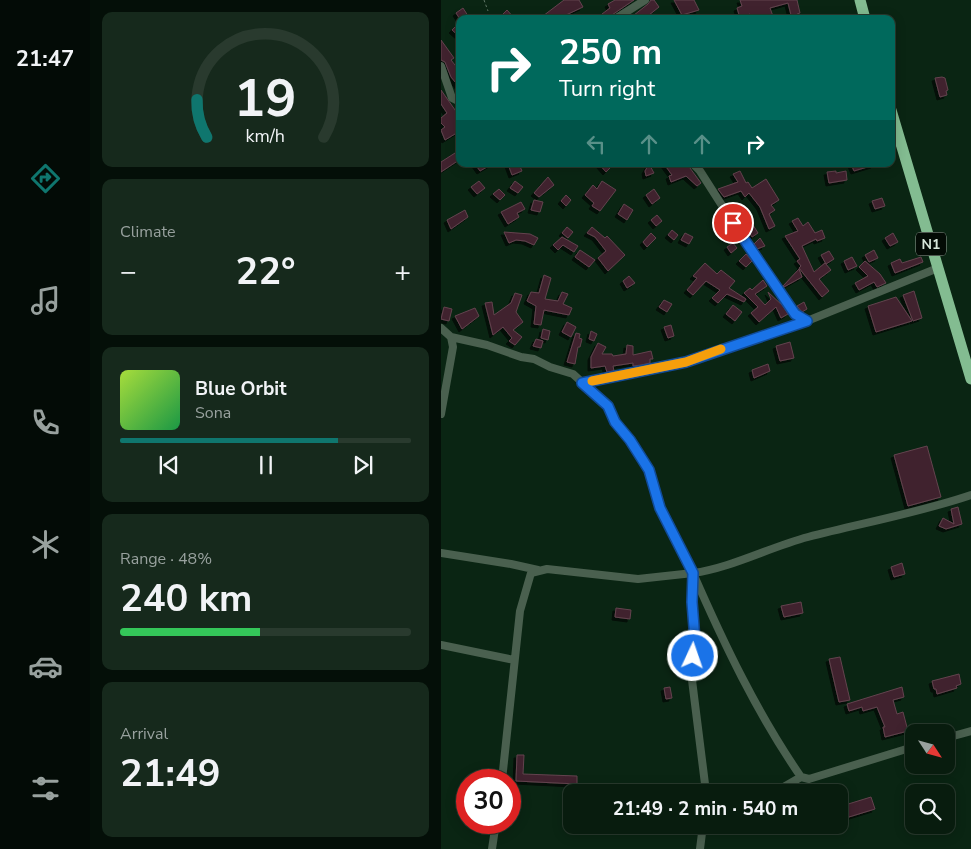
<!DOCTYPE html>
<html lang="en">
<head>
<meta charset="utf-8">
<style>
	body { margin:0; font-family:"Nunito Sans",sans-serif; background:#16291c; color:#f1f3f6; height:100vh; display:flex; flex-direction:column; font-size:19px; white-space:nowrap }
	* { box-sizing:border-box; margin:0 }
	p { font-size:16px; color:#98a19e }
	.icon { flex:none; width:28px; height:28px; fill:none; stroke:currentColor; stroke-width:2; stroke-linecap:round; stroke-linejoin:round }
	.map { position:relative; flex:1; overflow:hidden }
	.side { display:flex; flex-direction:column; gap:12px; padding:12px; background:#040f08; width:351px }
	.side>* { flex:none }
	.guide { position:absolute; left:15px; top:15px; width:439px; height:152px; border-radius:10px; box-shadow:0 2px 12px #0003,0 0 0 1px #293a2e; background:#00695c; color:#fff; overflow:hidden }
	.needle { width:32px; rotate:126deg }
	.fabs { position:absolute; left:464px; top:724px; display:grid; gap:10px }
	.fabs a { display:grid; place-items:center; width:50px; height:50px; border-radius:10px; background:#081c0e; box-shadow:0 2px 12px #0003,0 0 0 1px #293a2e; font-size:25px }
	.speed { position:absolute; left:15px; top:769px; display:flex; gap:10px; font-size:25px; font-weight:700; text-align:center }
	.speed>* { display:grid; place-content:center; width:65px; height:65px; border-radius:50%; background:#081c0e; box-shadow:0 2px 12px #0003,0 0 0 1px #293a2e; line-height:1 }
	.speed .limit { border:8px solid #d22; background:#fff; color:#111 }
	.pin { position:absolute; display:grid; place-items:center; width:42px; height:42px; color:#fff; margin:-21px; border:2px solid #fff; border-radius:50%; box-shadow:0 1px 5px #0007 }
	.me { position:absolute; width:55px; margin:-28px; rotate:3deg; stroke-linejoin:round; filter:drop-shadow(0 0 4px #0008) }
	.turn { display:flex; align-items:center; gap:18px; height:105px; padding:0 20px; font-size:22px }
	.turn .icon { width:65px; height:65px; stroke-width:2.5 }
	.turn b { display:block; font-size:35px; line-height:42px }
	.lanes { display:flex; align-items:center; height:48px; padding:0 20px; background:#0003; justify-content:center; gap:25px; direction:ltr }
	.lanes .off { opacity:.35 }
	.big { font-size:38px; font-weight:700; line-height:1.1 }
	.side .widget { flex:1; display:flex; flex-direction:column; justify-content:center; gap:8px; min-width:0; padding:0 18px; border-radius:10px; background:#16291c }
	.side .dial { align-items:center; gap:0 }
	.dial svg { height:130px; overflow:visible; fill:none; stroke:#293a2e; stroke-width:7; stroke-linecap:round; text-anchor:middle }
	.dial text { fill:#f1f3f6; stroke:none }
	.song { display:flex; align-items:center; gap:15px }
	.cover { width:60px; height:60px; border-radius:8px; background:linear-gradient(135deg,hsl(80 70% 55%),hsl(140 70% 35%)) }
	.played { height:5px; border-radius:2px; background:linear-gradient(90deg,#0f766e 75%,#293a2e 75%) }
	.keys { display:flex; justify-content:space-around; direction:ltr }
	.heat { display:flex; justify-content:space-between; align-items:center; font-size:28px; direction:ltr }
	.charge { height:8px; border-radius:4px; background:linear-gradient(90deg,#34c759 48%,#293a2e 0) }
	.trip { position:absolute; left:122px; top:784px; width:285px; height:50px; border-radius:10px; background:#081c0e; box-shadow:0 2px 12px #0003,0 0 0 1px #293a2e; font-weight:700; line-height:50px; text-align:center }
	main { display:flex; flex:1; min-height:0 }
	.dock { display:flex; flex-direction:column; width:90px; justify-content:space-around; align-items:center; background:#030b06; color:#98a19e }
	.dock .icon { width:35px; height:35px }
	.dock .active { color:#0f766e }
	.dock b { font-size:22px; color:#f1f3f6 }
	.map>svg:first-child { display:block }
	.building { fill:#40232e; stroke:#63434e; filter:url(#shadow) }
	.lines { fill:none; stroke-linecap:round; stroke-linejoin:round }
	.path { stroke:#607666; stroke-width:1; stroke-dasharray:2.5 2.5; stroke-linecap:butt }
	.minor { stroke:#4a604f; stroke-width:8 }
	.highway { stroke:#83bc91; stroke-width:11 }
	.route-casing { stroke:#114b97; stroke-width:12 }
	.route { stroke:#1a73e8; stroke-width:9 }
	.slow { stroke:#f59e0b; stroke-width:9 }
	.labels { text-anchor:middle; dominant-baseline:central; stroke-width:5; stroke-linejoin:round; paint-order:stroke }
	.shield { fill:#030b05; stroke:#98a59b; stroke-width:1 }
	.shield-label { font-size:14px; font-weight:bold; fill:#d8e7db }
</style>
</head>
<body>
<main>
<nav class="dock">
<b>21:47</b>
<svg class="icon active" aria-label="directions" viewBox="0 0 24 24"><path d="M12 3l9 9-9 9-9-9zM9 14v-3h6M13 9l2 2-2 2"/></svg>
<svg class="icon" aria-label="music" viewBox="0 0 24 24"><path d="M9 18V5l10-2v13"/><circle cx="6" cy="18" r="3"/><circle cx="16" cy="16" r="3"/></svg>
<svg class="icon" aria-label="phone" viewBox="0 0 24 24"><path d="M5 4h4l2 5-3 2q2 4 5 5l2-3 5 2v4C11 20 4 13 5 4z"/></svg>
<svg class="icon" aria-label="climate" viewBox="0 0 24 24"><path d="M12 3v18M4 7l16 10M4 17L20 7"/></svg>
<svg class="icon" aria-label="car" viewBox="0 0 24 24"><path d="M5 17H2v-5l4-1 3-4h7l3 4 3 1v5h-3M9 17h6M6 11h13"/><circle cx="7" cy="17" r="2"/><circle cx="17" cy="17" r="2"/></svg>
<svg class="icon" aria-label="filters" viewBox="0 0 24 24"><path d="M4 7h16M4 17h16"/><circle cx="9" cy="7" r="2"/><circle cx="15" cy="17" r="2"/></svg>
</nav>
<section class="side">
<div class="widget dial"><svg viewBox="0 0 100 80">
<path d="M14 69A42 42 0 1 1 86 69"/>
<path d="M14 69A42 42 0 0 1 8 46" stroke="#0f766e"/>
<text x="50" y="56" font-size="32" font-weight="700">19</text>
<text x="50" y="72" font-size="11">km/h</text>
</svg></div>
<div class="widget"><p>Climate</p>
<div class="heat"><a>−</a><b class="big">22°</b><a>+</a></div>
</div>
<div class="widget">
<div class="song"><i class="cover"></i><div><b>Blue Orbit</b><p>Sona</p></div></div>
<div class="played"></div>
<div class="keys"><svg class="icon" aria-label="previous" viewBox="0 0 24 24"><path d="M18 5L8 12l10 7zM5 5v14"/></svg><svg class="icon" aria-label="pause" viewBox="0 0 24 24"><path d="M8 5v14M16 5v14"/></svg><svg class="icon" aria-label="next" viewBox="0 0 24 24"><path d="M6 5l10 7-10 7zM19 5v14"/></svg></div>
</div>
<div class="widget"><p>Range · 48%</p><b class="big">240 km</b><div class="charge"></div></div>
<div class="widget"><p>Arrival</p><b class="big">21:49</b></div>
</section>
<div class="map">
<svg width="530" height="849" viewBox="0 0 530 849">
	<defs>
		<filter id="shadow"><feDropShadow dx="-3" dy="3" stdDeviation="0" flood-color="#0009"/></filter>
	</defs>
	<rect width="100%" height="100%" fill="#0a2513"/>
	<path class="building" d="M123 0H138L142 7 125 15 128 19H98Z
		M174 0H193L165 19 161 14 169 8 167 4Z
		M210 0H213L218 7 203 19H188L207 4Z
		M233 0H253L258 10 241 15Z
		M299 0H356L359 13 356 14 357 19H351L347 3 329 8 333 19H310L309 14 299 18 296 8 301 6Z
		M22 8 29 19H19L15 13Z
		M66 10 74 19H57Z
		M19 22V37L11 30Z
		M0 40 13 58 10 60 18 70 16 72 19 75V88L10 77 4 62 0 60Z
		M501 77 504 78 507 90 505 91 506 95 499 97 494 78Z
		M0 90 19 117V131L4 140 0 130 4 127 0 123V118L6 113 0 104Z
		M14 153 18 160 0 172V162Z
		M34 164H51L39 171Z
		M67 164H78L81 171 71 175Z
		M158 164H173L165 172Z
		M208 164 213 173 205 176 204 171Z
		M223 164H234L236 167 240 164H246L260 183 256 186 245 176 230 182 228 176 231 175Z
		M410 164H432L433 165 413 171Z
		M299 171 305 183 307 182 311 188 325 179 338 200 330 205 334 210 328 214 334 226 328 229 319 207 308 193 304 197 300 191 283 197 277 189 297 182 292 174Z
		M395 171V173L405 171 406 180 388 183 386 172Z
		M107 177 113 185 98 197 93 193Z
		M38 181 44 188 36 194 30 187Z
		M74 181 82 187 77 193 69 188Z
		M161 181 175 190 159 211 151 206 153 203 144 195 152 185 156 189Z
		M58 189 64 195 59 200 52 194Z
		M213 189 219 198 211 204 205 195Z
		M125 195 130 200 125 206 120 201Z
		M441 198 444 206 434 209 431 201Z
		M93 200 102 202 99 212 90 210Z
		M80 202 84 209 76 213 78 217 67 224 60 212Z
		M183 204 192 210 186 220 177 214Z
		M300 207 306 214 298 222 293 213Z
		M24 210 27 217 10 229 6 220Z
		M216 215 221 221 215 226 210 220Z
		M357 218 362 226 367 222 374 233 381 230 384 238 376 241 375 239 361 246 373 272 384 263 390 270 378 279 388 291 381 297 358 268 360 266 356 261 359 259 344 236 357 231 351 221Z
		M312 225 317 233 311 237 306 229Z
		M126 227 132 232 127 238 121 233Z
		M151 227 164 238 166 236 184 255 167 271 157 258 165 251 154 237 146 233Z
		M231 230 237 235 233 240 227 235Z
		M63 232 89 234 97 238 93 245 84 241 75 240 68 243Z
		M210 233 215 238 206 247 202 242Z
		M244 233 252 237 248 244 240 240Z
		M452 233 457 242 449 246 444 238Z
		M121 237 137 246 133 252 122 245 117 250 112 245Z
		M319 238 324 246 316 249 313 244Z
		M292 243 296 248 290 253 286 247Z
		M139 250 154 260 148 267 134 257Z
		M433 250 437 258 428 262 424 255Z
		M388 251 393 259 385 264 380 255Z
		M305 254 311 261 305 267 298 261Z
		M411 257 416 266 407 270 403 261Z
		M480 257 482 262 454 273 450 263 459 259 461 263Z
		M424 261 439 274 445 283 436 287 433 282 418 290 414 283 427 276 418 267Z
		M264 263 276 274 280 270 294 281 288 288 305 299 303 302 286 294 277 303 271 298 279 290 265 281 252 295 246 290 256 278 252 276Z
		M358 269 361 277 343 287 342 286Z
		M103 275 110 278 104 299 117 301 121 292 127 294 122 304 131 308 128 315 103 310 100 325 93 324 95 306 86 301 90 292 98 293Z
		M188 276 194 283 186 288 182 281Z
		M322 280 326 286 314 294 324 305 330 299 327 292 342 306 347 314 340 318 335 307 318 322 310 313 317 307 303 293 309 288 311 290Z
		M473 291 481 318 472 321 462 295Z
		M74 293 81 295 75 312 82 322 72 330 81 337 74 345 68 341 71 338 62 327 52 335 44 303 51 302 53 315 70 303Z
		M455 297 471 321 435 332 427 306Z
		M223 300 231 304 226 312 218 307Z
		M363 302 366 309 361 312 356 306Z
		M292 305 301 312 294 321 285 314Z
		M3 307 11 309 8 321 0 319Z
		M34 308 38 316 21 329 14 316Z
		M126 322 135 327 130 337 121 332Z
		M230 325 233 336 227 338 223 327Z
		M102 329 109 331 107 340 100 338Z
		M150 331 156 334 153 341 148 339Z
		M135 333 139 334 138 338 141 339 139 347H137L134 364 126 362Z
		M95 339 102 341 100 348 92 346Z
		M349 342 353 358 339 361 335 346Z
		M157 343 165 347 161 354H171L172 356 185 354 186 345 192 346V355L210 351 212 359H209V363L200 365 192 366V363L172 366 173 371 166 372 164 366 150 368V357Z
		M327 364 329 371 313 378 311 370Z
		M486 446 500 497 467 506 453 455Z
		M517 507 521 524 505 529 498 526 502 518 513 524 510 509Z
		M461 563 464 574 453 577 450 567Z
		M360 602 362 613 343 617 340 606Z
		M175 608 190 610 189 619 174 617Z
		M399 657 409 700 398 702 388 659Z
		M518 674 520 684 515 686 516 688 496 694 495 689H493L491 681Z
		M229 687 231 698 225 699 223 688Z
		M461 687 463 697 452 700 456 714 462 712 467 731 444 737 442 727H444L436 707 422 711 421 707 408 711 406 704Z
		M76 755H83L82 774 136 776V784L75 781Z
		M430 797 434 809 408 817 404 805Z"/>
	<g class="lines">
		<path class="path" d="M43 0 47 11"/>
		<path class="minor" d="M174 19 204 0
			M0 66 11 98 19 102
			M252 164 259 171 303 240 358 318 366 321 497 268
			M0 328 10 337 12 347 0 414
			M10 337 46 345 80 357 93 359 109 367 132 374 167 406 174 422 189 440 208 470 219 508 252 573 251 602 254 640 250 672 265 792
			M141 383 245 362 366 321
			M0 553 70 564 97 570
			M0 645 73 660
			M505 738 530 731
			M472 747 368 779 360 777C316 713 283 644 252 573 290 568 329 547 367 537 421 523 477 513 530 495
			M61 780 79 611 90 573 106 569 197 579 252 573
			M334 792 360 777
			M51 849 55 822
			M259 849 262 825"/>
		<path class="highway" d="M419 0 424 19
			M450 110 530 379"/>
	</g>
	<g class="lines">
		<g class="route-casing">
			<path id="route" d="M252 656 254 640 251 602 252 573 219 508 208 470 189 440 174 422 167 406 141 383 245 362 366 321 354 314 292 223"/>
		</g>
		<use href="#route" class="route"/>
		<path class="slow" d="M151 381 245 362 280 349"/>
	</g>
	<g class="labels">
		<rect class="shield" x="475" y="232.5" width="30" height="23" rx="4"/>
		<g class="shield-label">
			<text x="490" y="244">N1</text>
		</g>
	</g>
</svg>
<div class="fabs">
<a><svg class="needle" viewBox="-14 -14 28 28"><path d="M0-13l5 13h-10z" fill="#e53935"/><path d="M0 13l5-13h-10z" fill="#98a19e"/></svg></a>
<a><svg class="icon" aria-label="search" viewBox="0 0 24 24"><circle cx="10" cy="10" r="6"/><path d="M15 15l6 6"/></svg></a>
</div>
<div class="speed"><div class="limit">30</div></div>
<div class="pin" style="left:292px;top:223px;background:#d93025"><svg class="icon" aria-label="arrive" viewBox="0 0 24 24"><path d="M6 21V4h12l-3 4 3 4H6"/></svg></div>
<svg class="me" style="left:252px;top:656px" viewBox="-20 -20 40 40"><circle r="17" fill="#1a73e8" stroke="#fff" stroke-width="3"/><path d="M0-11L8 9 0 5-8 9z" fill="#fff"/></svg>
<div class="trip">21:49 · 2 min · 540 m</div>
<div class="guide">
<div class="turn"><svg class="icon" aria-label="right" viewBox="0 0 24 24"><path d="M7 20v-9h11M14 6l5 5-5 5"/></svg><div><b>250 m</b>Turn right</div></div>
<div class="lanes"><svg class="icon off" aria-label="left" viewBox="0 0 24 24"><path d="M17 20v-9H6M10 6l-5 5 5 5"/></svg><svg class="icon off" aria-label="ahead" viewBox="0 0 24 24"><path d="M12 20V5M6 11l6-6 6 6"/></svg><svg class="icon off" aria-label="ahead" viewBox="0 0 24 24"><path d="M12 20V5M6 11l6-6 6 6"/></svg><svg class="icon" aria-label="right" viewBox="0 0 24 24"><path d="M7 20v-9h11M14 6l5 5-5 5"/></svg></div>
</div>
</div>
</main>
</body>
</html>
